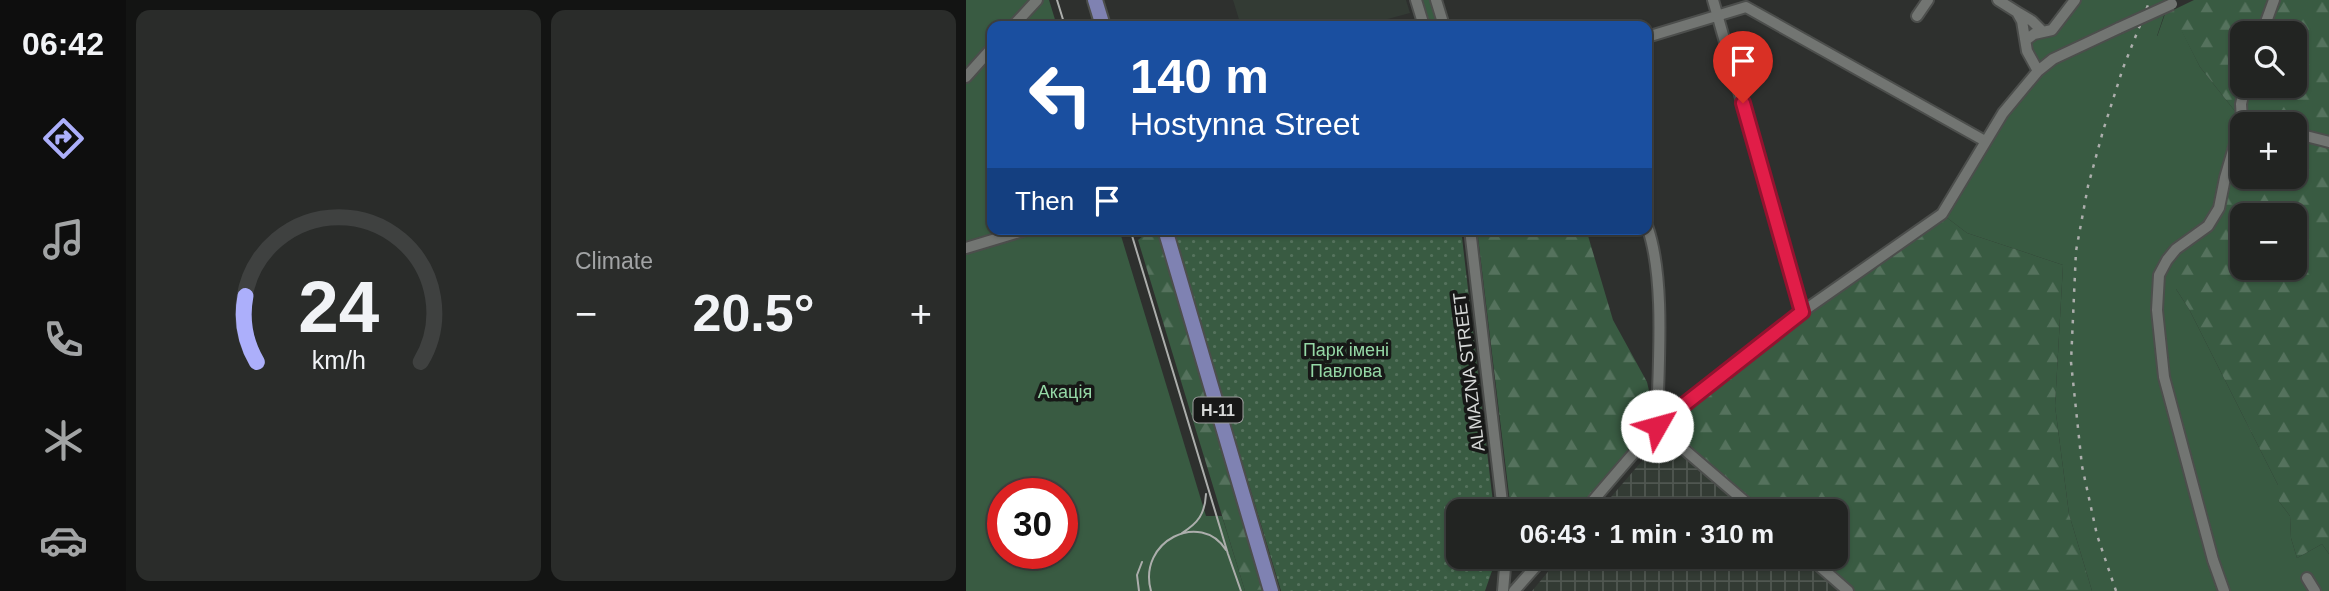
<!DOCTYPE html>
<html lang="en">
<head>
<meta charset="utf-8">
<style>
	body { margin:0; font-family:Helvetica,sans-serif; background:#2a2c2a; color:#f1f3f6; height:100vh; display:flex; flex-direction:column; font-size:26px; white-space:nowrap }
	* { box-sizing:border-box; margin:0 }
	p { font-size:23px; color:#a2a4a5 }
	.icon { flex:none; width:38px; height:38px; fill:none; stroke:currentColor; stroke-width:2; stroke-linecap:round; stroke-linejoin:round }
	.map { position:relative; flex:1; overflow:hidden }
	.sheet { display:flex; flex-direction:column; gap:10px; padding:10px; background:#131413; width:840px }
	.sheet>* { flex:none }
	.guide { position:absolute; left:21px; top:21px; width:665px; height:214px; border-radius:14px; box-shadow:0 2px 5px #0004,0 0 0 2px #3f4140; background:#1a4fa0; color:#fff; overflow:hidden }
	.controls { position:absolute; left:1264px; top:21px; display:grid; gap:14px }
	.controls a { display:grid; place-items:center; width:77px; height:77px; border-radius:14px; background:#222422; box-shadow:0 2px 5px #0004,0 0 0 2px #3f4140; font-size:35px }
	.speed { position:absolute; left:21px; top:478px; display:flex; gap:14px; font-size:35px; font-weight:700; text-align:center }
	.speed>* { display:grid; place-content:center; width:91px; height:91px; border-radius:50%; background:#222422; box-shadow:0 2px 5px #0004,0 0 0 2px #3f4140; line-height:1 }
	.speed .limit { border:10px solid #d22; background:#fff; color:#111 }
	.pin { position:absolute; display:grid; place-items:center; width:60px; height:60px; color:#fff; margin:-72px -30px; border-radius:50% 50% 50% 0; rotate:-45deg; box-shadow:0 0 7px #0007 }
	.pin .icon { rotate:45deg }
	.me { position:absolute; width:77px; margin:-38px; rotate:52deg; stroke-linejoin:round; filter:drop-shadow(0 0 5px #0008) }
	.turn { display:flex; align-items:center; gap:24px; height:147px; padding:0 28px; font-size:32px }
	.turn .icon { width:91px; height:91px; stroke-width:2.5 }
	.turn b { display:block; font-size:49px; line-height:60px }
	.then { display:flex; align-items:center; height:66px; padding:0 28px; background:#0003; gap:14px; font-size:26px }
	.big { font-size:52px; font-weight:700; line-height:1.1 }
	.sheet .tile { flex:1; display:flex; flex-direction:column; justify-content:center; gap:10px; min-width:0; padding:0 24px; border-radius:14px; background:#2a2c2a }
	.sheet .dial { align-items:center; gap:0 }
	.dial svg { height:182px; overflow:visible; fill:none; stroke:#3f4140; stroke-width:7; stroke-linecap:round; text-anchor:middle }
	.dial text { fill:#f1f3f6; stroke:none }
	.heat { display:flex; justify-content:space-between; align-items:center; font-size:38px; direction:ltr }
	.sheet .tiles { flex:1; display:grid; gap:10px; grid-template-columns:repeat(2,1fr) }
	.trip { position:absolute; left:480px; top:499px; width:402px; height:70px; border-radius:14px; background:#222422; box-shadow:0 2px 5px #0004,0 0 0 2px #3f4140; font-weight:700; line-height:70px; text-align:center }
	main { display:flex; flex:1; min-height:0 }
	.tab-bar { display:flex; flex-direction:column; width:126px; justify-content:space-around; align-items:center; background:#0e0e0e; color:#a2a4a5 }
	.tab-bar .icon { width:49px; height:49px }
	.tab-bar .active { color:#acaffb }
	.tab-bar b { font-size:32px; color:#f1f3f6 }
	.map>svg:first-child { display:block }
	.built { fill:#333b34 }
	.industrial { fill:url(#industrial-grid) }
	.green { fill:#395b42; fill-rule:evenodd }
	.forest { fill:url(#forest-firs); fill-rule:evenodd }
	.park { fill:url(#park-dots) }
	.lines { fill:none; stroke-linecap:round; stroke-linejoin:round }
	.minor-casing { stroke:#4c4e4c; stroke-width:14 }
	.major-casing { stroke:#4c4e4c; stroke-width:18 }
	.minor { stroke:#727572; stroke-width:10 }
	.major { stroke:#7f82b2; stroke-width:14 }
	.tram { stroke:#acaeac; stroke-width:2 }
	.rail { stroke:#acaeac; stroke-width:2.5; stroke-dasharray:3.5 7; stroke-linecap:butt }
	.minor-bridge-casing { stroke:#4c4e4c; stroke-width:14; stroke-linecap:butt }
	.minor-bridge { stroke:#727572; stroke-width:10 }
	.route-casing { stroke:#92132f; stroke-width:18 }
	.route { stroke:#e11d48; stroke-width:12 }
	.labels { text-anchor:middle; dominant-baseline:central; stroke-width:7; stroke-linejoin:round; paint-order:stroke }
	.shield { fill:#171817; stroke:#9d9e9d; stroke-width:2 }
	.shield-label { font-size:16px; font-weight:bold; fill:#d6d8d7 }
	.park-label { font-size:18px; fill:#95d8a6; stroke:#171817 }
	.street-label { font-size:18px; fill:#d6d8d7; stroke:#171817 }
</style>
</head>
<body>
<main>
<nav class="tab-bar">
<b>06:42</b>
<svg class="icon active" aria-label="directions" viewBox="0 0 24 24"><path d="M12 3l9 9-9 9-9-9zM9 14v-3h6M13 9l2 2-2 2"/></svg>
<svg class="icon" aria-label="music" viewBox="0 0 24 24"><path d="M9 18V5l10-2v13"/><circle cx="6" cy="18" r="3"/><circle cx="16" cy="16" r="3"/></svg>
<svg class="icon" aria-label="phone" viewBox="0 0 24 24"><path d="M5 4h4l2 5-3 2q2 4 5 5l2-3 5 2v4C11 20 4 13 5 4z"/></svg>
<svg class="icon" aria-label="climate" viewBox="0 0 24 24"><path d="M12 3v18M4 7l16 10M4 17L20 7"/></svg>
<svg class="icon" aria-label="car" viewBox="0 0 24 24"><path d="M5 17H2v-5l4-1 3-4h7l3 4 3 1v5h-3M9 17h6M6 11h13"/><circle cx="7" cy="17" r="2"/><circle cx="17" cy="17" r="2"/></svg>
</nav>
<section class="sheet">
<div class="tiles">
<div class="tile dial"><svg viewBox="0 0 100 80">
<path d="M14 69A42 42 0 1 1 86 69"/>
<path d="M14 69A42 42 0 0 1 9 40" stroke="#acaffb"/>
<text x="50" y="56" font-size="32" font-weight="700">24</text>
<text x="50" y="72" font-size="11">km/h</text>
</svg></div>
<div class="tile"><p>Climate</p>
<div class="heat"><a>−</a><b class="big">20.5°</b><a>+</a></div>
</div>
</div>
</section>
<div class="map">
<svg width="1363" height="591" viewBox="0 0 1363 591">
	<defs>
		<pattern id="industrial-grid" width="8" height="8" patternUnits="userSpaceOnUse" patternTransform="scale(1.75)"><rect width="8" height="8" fill="#333b34"/><path d="M0 4h8M4 0v8" fill="none" stroke="#505751"/></pattern>
		<pattern id="forest-firs" width="22" height="20" patternUnits="userSpaceOnUse" patternTransform="scale(1.75)"><rect width="22" height="20" fill="#395b42"/><path d="M5 1l3.5 6h-7zM16 11l3.5 6h-7z" fill="#55725d"/></pattern>
		<pattern id="park-dots" width="8" height="8" patternUnits="userSpaceOnUse" patternTransform="scale(1.75)"><rect width="8" height="8" fill="#395b42"/><path d="M2 2h.1M6 6h.1" fill="none" stroke="#55725d" stroke-width="1.8" stroke-linecap="round"/></pattern>
	</defs>
	<rect width="100%" height="100%" fill="#2e302e"/>
	<path class="built" d="M267 0H440L444 13 418 20 420 26H275Z"/>
	<path class="industrial" d="M700 433 790 511H633Z
		M595 556 842 557 882 591H566Z"/>
	<path class="green" d="M0 0H83L91 26H26V229H153L240 516H256L279 591H0ZM37 494H96V553H37Z
		M454 0H466L474 26H462Z
		M1109 0H1203L1191 36 1216 31 1234 67 1276 120 1253 208 1210 289 1223 309 1312 485V500L1324 516 1325 538 1331 558 1356 544 1363 554V591H1126L1103 514 1089 406 1097 265 1001 233 976 214 1019 141 1072 71 1060 40 1086 30Z"/>
	<path class="forest" d="M1228 0H1363V554L1356 544 1331 558 1325 538 1324 516 1312 500V485L1223 309 1210 289 1201 260 1242 226 1276 120 1234 67 1216 32 1191 37 1199 14ZM1276 33H1328V86H1276ZM1276 124H1328V177H1276ZM1276 215H1328V268H1276Z
		M976 214 1001 233 1097 265 1089 406 1103 514 1126 591H882L842 557 870 556V511H790L691 426 618 511H545L511 229H620L647 320 681 382 691 425Z
		M190 232 196 234 300 591H279L172 240 181 233Z"/>
	<path class="park" d="M206 229H495L528 511H492V556L528 557 527 568 519 591H315Z"/>
	<g class="lines">
		<g class="minor-casing">
			<path id="minor" d="M450 0 458 26
				M470 0 478 26
				M747 0 836 312
				M1032 0 1051 12 1056 21 1061 51 1072 71
				M1051 12 1066 21 1077 32
				M951 16 962 0
				M47 26 71 0
				M1296 33 1308 0
				M681 37 780 7 1019 141
				M1060 40 1068 34 1086 30 1109 0
				M0 77 26 48
				M1276 120 1292 124
				M1328 133 1363 142
				M681 226C700 278 692 369 691 426L790 511
				M504 229 537 511
				M0 248 63 229
				M618 511 691 426 836 312 976 214 1037 113 1072 71 1087 59 1153 28
				M842 556 882 591
				M1341 578 1349 591
				M537 591 540 556
				M548 591 579 556
				M1258 591 1247 560 1198 377 1191 310 1193 275 1201 260 1210 249 1242 226 1253 208 1259 178 1276 120 1275 104 1279 86"/>
		</g>
		<g class="major-casing">
			<path id="major" d="M129 0 137 26
				M199 229 305 591"/>
		</g>
		<use href="#minor" class="minor"/>
		<use href="#major" class="major"/>
		<path class="tram" d="M91 0 99 26
			M164 229 262 554 275 591
			M216 533C232 523 239 514 240 494
			M173 591 171 575 176 562
			M185 591C171 541 235 510 260 550"/>
		<path class="rail" d="M1150 591 1131 535 1116 466 1105 362 1110 251 1122 186 1137 131 1157 68 1184 0"/>
		<g class="minor-bridge-casing">
			<path id="minor-bridge" d="M1153 28 1206 4"/>
		</g>
		<use href="#minor-bridge" class="minor-bridge"/>
	</g>
	<g class="lines">
		<g class="route-casing">
			<path id="route" d="M691 426 836 312 777 103"/>
		</g>
		<use href="#route" class="route"/>
	</g>
	<g class="labels">
		<rect class="shield" x="227.5" y="397.5" width="49" height="25" rx="5"/>
		<g class="shield-label">
			<text x="252" y="410">Н-11</text>
		</g>
		<g class="park-label">
			<text x="380" y="350">Парк імені<tspan x="380" dy="21">Павлова</tspan></text>
			<text x="99" y="392">Акація</text>
		</g>
		<g class="street-label">
			<text transform="translate(503 372) rotate(-97)">ALMAZNA STREET</text>
		</g>
	</g>
</svg>
<div class="controls">
<a><svg class="icon" aria-label="search" viewBox="0 0 24 24"><circle cx="10" cy="10" r="6"/><path d="M15 15l6 6"/></svg></a>
<a>+</a>
<a>−</a>
</div>
<div class="speed"><div class="limit">30</div></div>
<div class="pin" style="left:777px;top:103px;background:#d93025"><svg class="icon" aria-label="arrive" viewBox="0 0 24 24"><path d="M6 21V4h12l-3 4 3 4H6"/></svg></div>
<svg class="me" style="left:691px;top:426px" viewBox="-20 -20 40 40"><circle r="19" fill="#fff"/><path d="M0-13L10 11 0 6-10 11z" fill="#e11d48"/></svg>
<div class="trip">06:43 · 1 min · 310 m</div>
<div class="guide">
<div class="turn"><svg class="icon" aria-label="left" viewBox="0 0 24 24"><path d="M17 20v-9H6M10 6l-5 5 5 5"/></svg><div><b>140 m</b>Hostynna Street</div></div>
<div class="then">Then<svg class="icon" aria-label="arrive" viewBox="0 0 24 24"><path d="M6 21V4h12l-3 4 3 4H6"/></svg></div>
</div>
</div>
</main>
</body>
</html>
